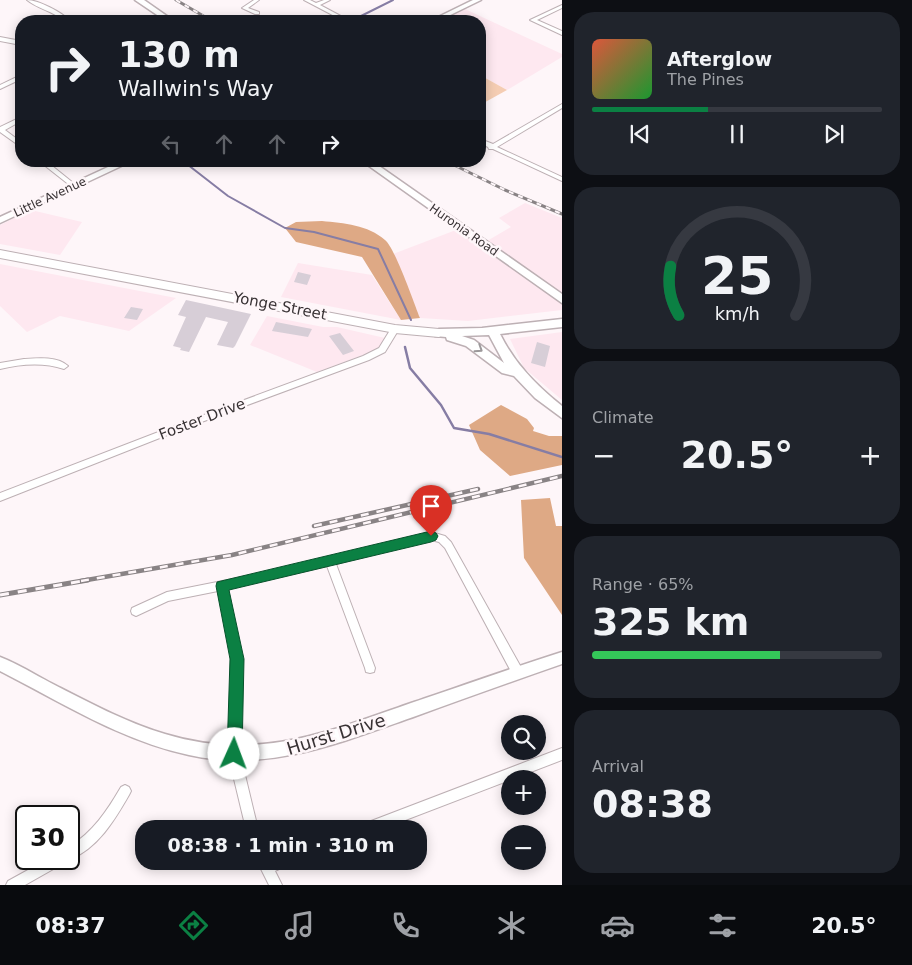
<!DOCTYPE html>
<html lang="en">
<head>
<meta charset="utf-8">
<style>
	body { margin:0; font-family:"DejaVu Sans",sans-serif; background:#20242c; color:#f1f3f6; height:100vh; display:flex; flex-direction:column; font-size:19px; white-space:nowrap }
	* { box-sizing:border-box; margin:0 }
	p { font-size:16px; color:#9ea1a6 }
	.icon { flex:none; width:28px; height:28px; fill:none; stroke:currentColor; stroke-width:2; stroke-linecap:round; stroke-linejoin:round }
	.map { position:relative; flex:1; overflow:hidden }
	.drawer { display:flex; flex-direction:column; gap:12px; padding:12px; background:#0d0f14; width:350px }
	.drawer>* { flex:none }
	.top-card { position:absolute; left:15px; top:15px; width:471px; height:152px; border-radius:20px; box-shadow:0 2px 12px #0003; background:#171b24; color:#f1f3f6; overflow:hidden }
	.controls { position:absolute; left:501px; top:715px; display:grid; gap:10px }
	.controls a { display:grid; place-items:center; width:45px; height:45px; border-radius:50%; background:#171b24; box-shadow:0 2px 12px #0003; font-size:25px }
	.speed { position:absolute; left:15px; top:805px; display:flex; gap:10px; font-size:25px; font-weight:700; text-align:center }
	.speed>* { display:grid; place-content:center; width:65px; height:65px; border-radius:50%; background:#171b24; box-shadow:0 2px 12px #0003; line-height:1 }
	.speed .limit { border:2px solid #111; border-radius:8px; background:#fff; color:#111 }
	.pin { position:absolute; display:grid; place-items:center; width:42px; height:42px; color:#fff; margin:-51px -21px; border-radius:50% 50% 50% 0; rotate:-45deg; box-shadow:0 0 5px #0007 }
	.pin .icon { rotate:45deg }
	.me { position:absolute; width:55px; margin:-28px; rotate:2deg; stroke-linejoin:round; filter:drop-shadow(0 0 4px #0008) }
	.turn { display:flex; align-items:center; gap:18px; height:105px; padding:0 20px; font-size:22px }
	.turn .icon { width:65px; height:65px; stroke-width:2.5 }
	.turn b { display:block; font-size:35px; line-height:42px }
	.lanes { display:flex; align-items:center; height:48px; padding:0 20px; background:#0003; justify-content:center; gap:25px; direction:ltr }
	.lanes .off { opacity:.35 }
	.big { font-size:38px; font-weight:600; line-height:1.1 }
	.drawer .widget { flex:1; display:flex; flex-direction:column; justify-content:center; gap:8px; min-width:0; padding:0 18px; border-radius:20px; background:#20242c }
	.drawer .dial { align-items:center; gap:0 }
	.dial svg { height:130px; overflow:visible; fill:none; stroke:#363941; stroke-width:7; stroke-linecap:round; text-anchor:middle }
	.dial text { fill:#f1f3f6; stroke:none }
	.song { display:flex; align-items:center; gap:15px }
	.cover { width:60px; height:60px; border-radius:8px; background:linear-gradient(135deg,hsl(10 70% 55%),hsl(130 70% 35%)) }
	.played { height:5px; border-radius:2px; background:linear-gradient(90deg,#0b8043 40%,#363941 40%) }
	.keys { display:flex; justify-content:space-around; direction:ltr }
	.heat { display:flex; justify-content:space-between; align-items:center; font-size:28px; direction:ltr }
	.charge { height:8px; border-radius:4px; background:linear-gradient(90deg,#34c759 65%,#363941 0) }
	.trip { position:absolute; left:135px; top:820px; width:292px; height:50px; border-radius:20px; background:#171b24; box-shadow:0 2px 12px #0003; font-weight:600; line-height:50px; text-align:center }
	.dock { display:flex; height:80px; justify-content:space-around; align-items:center; background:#090b0e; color:#9ea1a6 }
	.dock .icon { width:35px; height:35px }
	.dock .selected { color:#0b8043 }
	.dock b { font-size:22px; color:#f1f3f6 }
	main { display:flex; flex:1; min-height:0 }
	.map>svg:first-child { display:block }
	.built { fill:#fee8f0 }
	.green { fill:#f5cdb3 }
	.forest { fill:#dea985 }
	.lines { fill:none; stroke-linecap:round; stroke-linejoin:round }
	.stream-far1 { stroke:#867da4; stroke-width:2 }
	.stream { stroke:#867da4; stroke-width:2.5 }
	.building { fill:#d7ced7 }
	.minor-casing { stroke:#bdb0b4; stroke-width:2 }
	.tertiary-casing { stroke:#bdb0b4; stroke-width:3 }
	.secondary-casing { stroke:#bdb0b4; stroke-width:3 }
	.primary-casing { stroke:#bdb0b4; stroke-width:2 }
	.minor { fill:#fff; fill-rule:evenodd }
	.tertiary { fill:#fff; fill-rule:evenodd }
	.secondary { fill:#fff; fill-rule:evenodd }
	.primary { fill:#fff; fill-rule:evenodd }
	.rail-far2-casing { stroke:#898385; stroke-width:3 }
	.rail-far1-casing { stroke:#898385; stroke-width:4.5 }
	.rail-casing { stroke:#898385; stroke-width:5 }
	.rail-far2 { stroke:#fef6f9; stroke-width:2; stroke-dasharray:5; stroke-linecap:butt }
	.rail-far1 { stroke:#fef6f9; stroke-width:2.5; stroke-dasharray:8; stroke-linecap:butt }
	.rail { stroke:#fef6f9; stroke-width:3; stroke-dasharray:9; stroke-linecap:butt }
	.oneway { stroke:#9c989a }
	.route { fill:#0b8043; stroke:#07532c }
	.labels { text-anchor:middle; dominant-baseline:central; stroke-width:5; stroke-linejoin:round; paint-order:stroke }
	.far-street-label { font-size:12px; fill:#383234; stroke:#fef6f9 }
	.street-label { font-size:15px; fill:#383234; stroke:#fef6f9 }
	.near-street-label { font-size:18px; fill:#383234; stroke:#fef6f9 }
</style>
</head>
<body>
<main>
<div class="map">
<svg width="562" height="885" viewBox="0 0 562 885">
	<rect width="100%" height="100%" fill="#fef6f9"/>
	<path class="built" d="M465 9 562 54V57L507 90 480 75V21H439Z
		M525 203 562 218V293L487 241 511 227 499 218Z
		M31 210 82 222 60 255 0 244V225Z
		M456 230 562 303V310L468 321 420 318 393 254Z
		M298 263 372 275 401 320 281 297Z
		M0 264 176 298 129 331 60 316 27 332 0 306Z
		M267 316 323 327H337L385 338 379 349 317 372 250 345Z
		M562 332V400L524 368 510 339Z"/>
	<path class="green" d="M480 75 507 90 480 105Z"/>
	<path class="forest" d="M322 221C344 223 368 225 385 240 395 248 414 303 420 318L401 320 362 257 296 242 285 228 296 222Z
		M501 405 527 419 534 428 533 431 549 436H562V465L510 476 480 450 469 425Z
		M550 498 556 526H562V615L524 558 521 500Z"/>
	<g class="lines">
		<path class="stream-far1" d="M351 21 393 0
			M183 161 228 196 285 228 314 232 378 249 411 320"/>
		<path class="stream" d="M405 347 410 368 441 405 454 428 489 434 562 457"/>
	</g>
	<path class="building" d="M298 272 311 275 307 285 294 282Z
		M186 300 251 314 235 346 233 348 217 345 228 322 206 317 189 352 180 350 181 348 173 346 186 317 178 315Z
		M131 307 143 309 137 320 124 318Z
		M276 322 312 329 308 337 272 331Z
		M340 333 354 351 343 355 329 336Z
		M537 342 550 346 545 367 531 363Z"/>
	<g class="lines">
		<g class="minor-casing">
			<path id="minor" d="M27 0C38 0 62 12 70 21H64C53 11 38 9 27 0Z
				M254 0H259L248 8 259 12V14H255L242 8Z
				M304 0H310L316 3 324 0H330L320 5 350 21H344Z
				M562 5V8L537 20 562 31V35L530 20Z
				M0 37 21 41V45L0 41Z
				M21 75V79L0 89V85Z
				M562 104V108L497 147 562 177V181L493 149H489L488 147 480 143V139L493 144Z
				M21 117V121L5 130 21 142V147L0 132V127Z
				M39 161H46L77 186 76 187H72Z
				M395 326 399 329 385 352 369 360 180 430 0 501V493L174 426 363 356 379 348 392 327Z
				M24 359C37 358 58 356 68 366L64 369C43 362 21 364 0 369V363Z
				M431 532 445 536 451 542 522 669 523 673 522 677 518 678 514 677 445 548 439 542 431 540 336 564 375 668 374 672 370 673 366 672 365 668 327 566 228 589 242 659 240 754 258 829H246L228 754 232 659 218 591 168 601 136 616 132 614 131 611 132 608 167 592 272 571Z
				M562 748V760L382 829H360L362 825 366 823Z
				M125 785 129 787 131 791 129 795C114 821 98 848 69 860L66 859 64 863 25 885H6L8 881 48 859H69V847C93 832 107 811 121 787Z
				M257 861H289L287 865 275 871 282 885H269Z"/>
		</g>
		<g class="tertiary-casing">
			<path id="tertiary" d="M473 0H481L438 21H430Z
				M121 161H132L0 223V217Z
				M562 652V664C513 681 465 698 416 716 342 742 269 773 189 755 122 741 61 702 0 671V657C18 664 34 674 51 683 88 702 125 722 165 734 257 762 325 733 411 703 461 686 512 668 562 652Z"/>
		</g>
		<g class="secondary-casing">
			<path id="secondary" d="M135 0H144L174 21H166Z
				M362 161H372L562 294V303Z
				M562 319V327L500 334C515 364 536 385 562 406V418L535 398 514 376 502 373 466 346 447 340 446 337 435 336 433 333 439 329 482 328ZM489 335 504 363 474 340 462 336Z"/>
		</g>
		<g class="primary-casing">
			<path id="primary" d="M0 250 395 325 439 329 445 333 439 337 395 333 0 258Z"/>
		</g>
		<use href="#minor" class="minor"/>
		<use href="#tertiary" class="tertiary"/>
		<use href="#secondary" class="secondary"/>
		<use href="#primary" class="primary"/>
		<g class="rail-far2-casing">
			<path id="rail-far2" d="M176 0 212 21
				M446 161 505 190 562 214"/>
		</g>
		<g class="rail-far1-casing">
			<path id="rail-far1" d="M314 526 478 489
				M81 581 232 555 562 476"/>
		</g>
		<g class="rail-casing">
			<path id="rail" d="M0 595 88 580"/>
		</g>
		<use href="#rail-far2" class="rail-far2"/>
		<use href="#rail-far1" class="rail-far1"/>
		<use href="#rail" class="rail"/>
	</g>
	<defs><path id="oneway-chevron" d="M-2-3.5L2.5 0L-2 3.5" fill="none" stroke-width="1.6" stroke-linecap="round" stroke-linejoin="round" transform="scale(1.25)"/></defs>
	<use class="oneway" href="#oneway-chevron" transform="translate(479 349) rotate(33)"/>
	<path class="route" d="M431 531 436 533 438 536 436 540 431 542 229 590 244 659 242 754 239 760 234 762 229 760 227 754 230 659 216 586 217 582Z"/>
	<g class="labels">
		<g class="far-street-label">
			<text transform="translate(50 197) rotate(-25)">Little Avenue</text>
			<text transform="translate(464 230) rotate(35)">Huronia Road</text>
		</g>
		<g class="street-label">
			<text transform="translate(280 306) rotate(11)">Yonge Street</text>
			<text transform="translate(202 419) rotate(-21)">Foster Drive</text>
		</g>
		<g class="near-street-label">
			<text transform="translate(336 734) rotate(-17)">Hurst Drive</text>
		</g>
	</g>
</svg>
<div class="controls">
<a><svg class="icon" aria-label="search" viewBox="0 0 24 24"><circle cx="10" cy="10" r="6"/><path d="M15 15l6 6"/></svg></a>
<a>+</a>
<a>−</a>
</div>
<div class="speed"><div class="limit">30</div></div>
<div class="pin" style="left:431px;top:536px;background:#d93025"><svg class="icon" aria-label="arrive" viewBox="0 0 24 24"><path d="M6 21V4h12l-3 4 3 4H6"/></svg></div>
<svg class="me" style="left:234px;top:754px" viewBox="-20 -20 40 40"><circle r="19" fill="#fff"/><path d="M0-13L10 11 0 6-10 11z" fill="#0b8043"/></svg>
<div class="trip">08:38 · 1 min · 310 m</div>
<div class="top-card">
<div class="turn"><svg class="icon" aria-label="right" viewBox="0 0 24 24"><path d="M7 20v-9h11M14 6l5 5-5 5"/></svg><div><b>130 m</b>Wallwin's Way</div></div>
<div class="lanes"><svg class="icon off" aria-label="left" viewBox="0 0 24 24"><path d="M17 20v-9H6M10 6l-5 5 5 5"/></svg><svg class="icon off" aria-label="ahead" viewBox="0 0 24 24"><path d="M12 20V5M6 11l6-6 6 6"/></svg><svg class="icon off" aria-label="ahead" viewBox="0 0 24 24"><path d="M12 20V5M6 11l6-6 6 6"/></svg><svg class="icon" aria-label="right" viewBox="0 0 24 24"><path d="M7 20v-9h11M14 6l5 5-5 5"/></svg></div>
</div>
</div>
<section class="drawer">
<div class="widget">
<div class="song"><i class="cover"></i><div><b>Afterglow</b><p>The Pines</p></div></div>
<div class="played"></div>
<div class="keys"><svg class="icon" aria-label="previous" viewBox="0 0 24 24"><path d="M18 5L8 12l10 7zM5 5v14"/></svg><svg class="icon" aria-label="pause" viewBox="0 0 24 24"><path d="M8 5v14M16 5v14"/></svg><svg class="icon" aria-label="next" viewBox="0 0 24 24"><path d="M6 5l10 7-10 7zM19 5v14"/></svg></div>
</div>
<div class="widget dial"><svg viewBox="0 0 100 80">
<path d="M14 69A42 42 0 1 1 86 69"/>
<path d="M14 69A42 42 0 0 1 9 39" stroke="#0b8043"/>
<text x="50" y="56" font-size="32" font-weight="700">25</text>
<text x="50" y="72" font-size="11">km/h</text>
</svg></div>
<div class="widget"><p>Climate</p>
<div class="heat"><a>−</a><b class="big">20.5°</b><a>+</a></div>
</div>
<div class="widget"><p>Range · 65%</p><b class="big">325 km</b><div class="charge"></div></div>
<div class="widget"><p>Arrival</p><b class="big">08:38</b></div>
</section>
</main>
<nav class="dock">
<b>08:37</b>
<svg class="icon selected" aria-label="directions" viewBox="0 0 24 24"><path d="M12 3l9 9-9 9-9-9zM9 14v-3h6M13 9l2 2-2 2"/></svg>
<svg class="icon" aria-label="music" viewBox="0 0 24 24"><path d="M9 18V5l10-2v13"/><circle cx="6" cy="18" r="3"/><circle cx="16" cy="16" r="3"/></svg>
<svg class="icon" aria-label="phone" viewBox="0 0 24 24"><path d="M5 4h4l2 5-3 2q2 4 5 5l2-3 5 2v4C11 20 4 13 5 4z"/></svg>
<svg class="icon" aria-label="climate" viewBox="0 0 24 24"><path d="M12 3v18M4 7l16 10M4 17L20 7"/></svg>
<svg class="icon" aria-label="car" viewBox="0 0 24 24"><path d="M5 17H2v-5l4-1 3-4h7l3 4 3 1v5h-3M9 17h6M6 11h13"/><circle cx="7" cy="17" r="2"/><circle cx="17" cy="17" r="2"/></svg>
<svg class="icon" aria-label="filters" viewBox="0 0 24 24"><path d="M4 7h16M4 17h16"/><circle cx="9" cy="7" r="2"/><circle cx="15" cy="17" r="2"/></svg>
<b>20.5°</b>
</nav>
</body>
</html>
